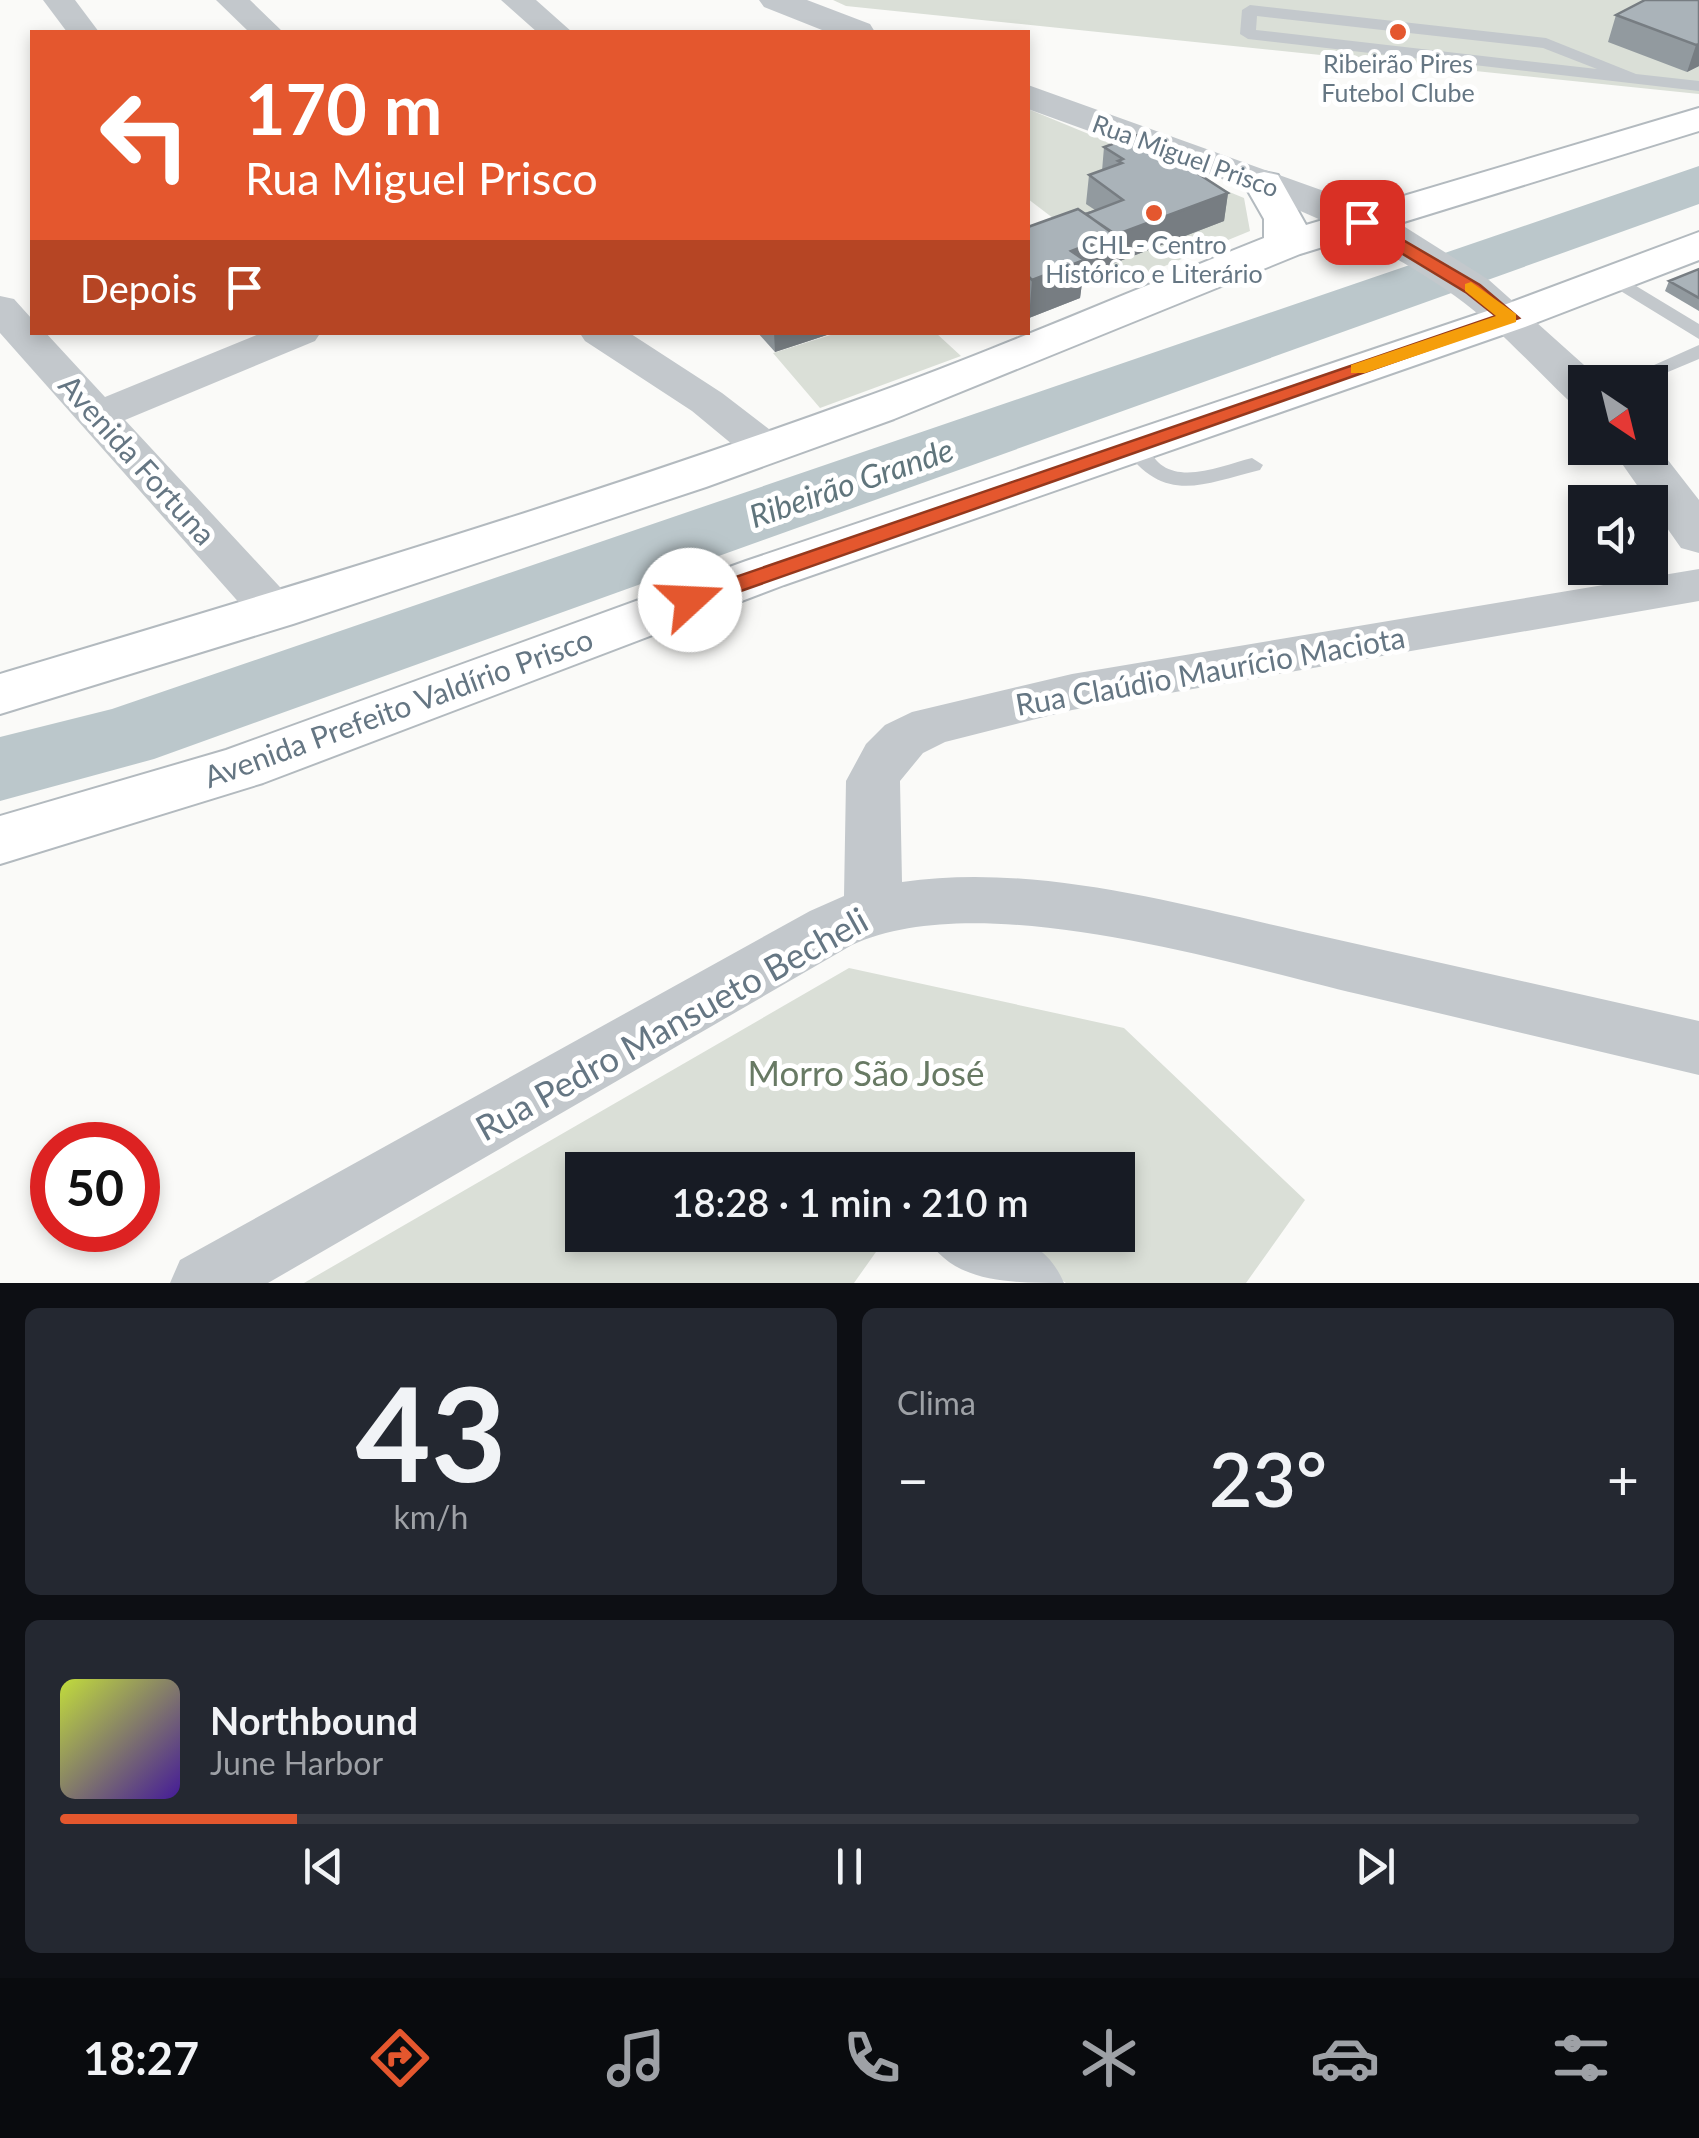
<!DOCTYPE html>
<html lang="pt">
<head>
<meta charset="utf-8">
<style>
	body { margin:0; font-family:Lato,sans-serif; background:#242831; color:#f1f3f6; height:100vh; display:flex; flex-direction:column; font-size:38px; white-space:nowrap }
	* { box-sizing:border-box; margin:0 }
	p { font-size:32px; color:#9ea1a6 }
	.icon { flex:none; width:55px; height:55px; fill:none; stroke:currentColor; stroke-width:2; stroke-linecap:round; stroke-linejoin:round }
	.map { position:relative; height:1283px; overflow:hidden }
	.sheet { display:flex; flex-direction:column; gap:25px; padding:25px; background:#0d0f14; flex:1 }
	.sheet>* { flex:none }
	.top-card { position:absolute; left:30px; top:30px; width:1000px; height:305px; border-radius:0px; box-shadow:0 5px 15px #0003; background:#e4572e; color:#fff; overflow:hidden }
	.needle { width:65px; rotate:145deg }
	.controls { position:absolute; left:1568px; top:365px; display:grid; gap:20px }
	.controls a { display:grid; place-items:center; width:100px; height:100px; border-radius:0px; background:#171b24; box-shadow:0 5px 15px #0003; font-size:50px }
	.speed { position:absolute; left:30px; top:1122px; display:flex; gap:20px; font-size:50px; font-weight:700; text-align:center }
	.speed>* { display:grid; place-content:center; width:130px; height:130px; border-radius:50%; background:#171b24; box-shadow:0 5px 15px #0003; line-height:1 }
	.speed .limit { border:15px solid #d22; background:#fff; color:#111 }
	.pin { position:absolute; display:grid; place-items:center; width:85px; height:85px; color:#fff; margin:-42px; border-radius:20px; box-shadow:0 5px 15px #0006 }
	.me { position:absolute; width:110px; margin:-55px; rotate:70deg; stroke-linejoin:round; filter:drop-shadow(0 0 8px #0008) }
	.turn { display:flex; align-items:center; gap:35px; height:210px; padding:0 50px; font-size:45px }
	.turn .icon { width:130px; height:130px; stroke-width:2.5 }
	.turn b { display:block; font-size:70px; line-height:85px }
	.then { display:flex; align-items:center; height:95px; padding:0 50px; background:#0003; gap:20px; font-size:38px }
	.big { font-size:75px; font-weight:600; line-height:1.1 }
	.sheet .widget { flex:1; display:flex; flex-direction:column; justify-content:center; gap:15px; min-width:0; padding:0 35px; border-radius:15px; background:#242831 }
	.sheet .dial { align-items:center; gap:0 }
	.dial b { font-size:130px; line-height:1 }
	.song { display:flex; align-items:center; gap:30px }
	.cover { width:120px; height:120px; border-radius:15px; background:linear-gradient(135deg,hsl(70 70% 55%),hsl(260 70% 35%)) }
	.played { height:10px; border-radius:5px; background:linear-gradient(90deg,#e4572e 15%,#363941 15%) }
	.keys { display:flex; justify-content:space-around; direction:ltr }
	.heat { display:flex; justify-content:space-between; align-items:center; font-size:55px; direction:ltr }
	.sheet .tiles { flex:1; display:grid; gap:25px; grid-template-columns:1fr 1fr }
	.widget:last-child { grid-column:span 2 }
	.trip { position:absolute; left:565px; top:1152px; width:570px; height:100px; border-radius:0px; background:#171b24; box-shadow:0 5px 15px #0003; font-weight:600; line-height:100px; text-align:center }
	.menu { display:flex; height:160px; justify-content:space-around; align-items:center; background:#090b0e; color:#9ea1a6 }
	.menu .icon { width:70px; height:70px }
	.menu .current { color:#e4572e }
	.menu b { font-size:45px; color:#f1f3f6 }
	.map>svg:first-child { display:block }
	.green { fill:#dadfd7 }
	.lines { fill:none; stroke-linecap:round; stroke-linejoin:round }
	.river { fill:#bbc7cb; fill-rule:evenodd }
	.secondary-casing { stroke:#b3babf; stroke-width:4 }
	.service { fill:#c3c8cc; fill-rule:evenodd }
	.minor { fill:#c3c8cc; fill-rule:evenodd }
	.tertiary { fill:#c3c8cc; fill-rule:evenodd }
	.secondary { fill:#fff; fill-rule:evenodd }
	.wall { fill:#929a9f }
	.shaded-wall { fill:#777d82 }
	.building { fill:#aab3b9; stroke:#777d82; stroke-width:2.5 }
	.route { fill:#e4572e; stroke:#94391e; stroke-width:2.5 }
	.slow { fill:#f59e0b }
	.poi-dot { fill:#e4572e; stroke:#fff; stroke-width:4 }
	.labels { text-anchor:middle; dominant-baseline:central; stroke-width:10; stroke-linejoin:round; paint-order:stroke }
	.far-poi-label { font-size:25px; fill:#657683; stroke:#fff }
	.far-street-label { font-size:25px; fill:#657683; stroke:#fff }
	.street-label { font-size:30px; fill:#657683; stroke:#fff }
	.water-label { font-size:32px; font-style:italic; fill:#60757c; stroke:#fff }
	.near-street-label { font-size:35px; fill:#657683; stroke:#fff }
	.near-park-label { font-size:35px; fill:#687a64; stroke:#fff }
</style>
</head>
<body>
<div class="map">
<svg width="1699" height="1283" viewBox="0 0 1699 1283">
	<rect width="100%" height="100%" fill="#fafaf8"/>
	<path class="green" d="M833 0H1699V94L846 6Z
		M1028 109 1244 198 1250 231 1133 279 1028 199Z
		M936 333 961 356 820 408 773 353 837 333Z
		M849 968 1124 1028 1305 1200 1246 1283H1066L992 1235H1118V1170H582V1235H888L854 1283H304Z"/>
	<g class="lines">
		<path class="river" d="M1699 166V204L154 759 0 801V737L112 709Z"/>
		<g class="secondary-casing">
			<path id="secondary" d="M1699 108V131L1300 254 894 419 706 487 293 624 0 714V674C287 588 575 502 857 400 994 351 1128 292 1264 238V219L1244 184 1250 175 1264 172 1278 175 1306 225Z
				M1699 232V260L1525 327 784 585 263 783 0 864V816L226 750 746 561 1493 309Z"/>
		</g>
		<path class="service" d="M1250 5 1546 38 1636 74 1699 81V91L1248 39 1240 34 1242 10ZM1257 16 1543 48 1597 69 1256 30Z
			M1613 272 1699 324V339L1606 282 1603 278Z
			M1699 345V359L1644 382H1616Z
			M1133 439C1148 443 1151 458 1163 466 1187 482 1227 464 1252 458L1263 465 1260 470C1200 485 1164 505 1122 446Z"/>
		<path class="minor" d="M43 0H75L99 32H67Z
			M216 0H250L283 32H249Z
			M501 0H536L572 32H537Z
			M0 296 14 299 32 319V332H45L105 397 264 332H321L315 341 125 420 291 599 299 611 291 623 274 628 257 623 0 333Z
			M579 332H628L722 393 782 439 788 449 782 459 766 463 750 459 692 411 585 341Z
			M1699 569V601L1072 710 945 742 923 753 900 781 902 882C1033 863 1171 902 1299 931 1432 961 1566 991 1699 1021V1075C1585 1048 1472 1021 1358 994 1224 962 979 886 852 945L268 1283H170L180 1260 810 911 844 896 846 781 866 744 885 725 912 712 1072 674Z
			M925 1235C982 1235 1038 1222 1064 1283 1008 1283 952 1283 925 1235Z"/>
		<path class="tertiary" d="M759 0H807L870 24 875 32H827L764 7Z
			M1028 85 1349 200 1405 227 1489 280 1603 382H1585V404L1568 400C1532 366 1496 325 1455 296 1327 206 1173 163 1028 109Z
			M1650 437 1699 500V553L1681 548 1611 448H1650Z"/>
		<use href="#secondary" class="secondary"/>
	</g>
	<path class="wall" d="M1699 0V66L1687 72 1608 42 1616 15Z
		M1104 147 1228 193 1224 221 1112 264 1111 271 1082 283 1080 298 1029 318 1028 316V227L1095 210 1086 204 1089 175 1102 171Z
		M1699 269V311L1665 291 1669 281Z
		M757 332H836L775 352Z"/>
	<path class="shaded-wall" d="M1699 44V66L1687 72 1696 45Z
		M1228 193 1224 221 1112 264 1111 271 1082 283 1080 298 1029 318 1032 280 1071 251Z
		M774 332H836L775 352Z"/>
	<path class="building" d="M1645 0H1699V44L1696 45 1616 15Z
		M1138 135 1228 193 1115 235 1086 214 1123 200 1089 175 1122 163 1118 161 1123 159 1104 147Z
		M1078 209 1115 234 1071 251 1084 260 1032 280 1028 276V227Z
		M1699 269V298L1669 281Z"/>
	<path class="route" d="M1362 216 1480 285 1519 318 698 606H683L679 600 683 595 1496 316 1467 293 1355 225V218Z"/>
	<path class="slow" d="M1471 282 1516 314V322L1365 373H1351V365L1496 316 1465 291V284Z"/>
	<g class="poi-dot">
		<circle cx="1398" cy="32" r="10"/>
		<circle cx="1154" cy="213" r="10"/>
	</g>
	<g class="labels">
		<g class="far-poi-label">
			<text x="1398" y="63">Ribeirão Pires<tspan x="1398" dy="29">Futebol Clube</tspan></text>
			<text x="1154" y="244">CHL - Centro<tspan x="1154" dy="29">Histórico e Literário</tspan></text>
		</g>
		<g class="far-street-label">
			<text transform="translate(1186 155) rotate(20)">Rua Miguel Prisco</text>
		</g>
		<g class="street-label">
			<text transform="translate(138 459) rotate(48)">Avenida Fortuna</text>
			<text transform="translate(1210 670) rotate(-10)">Rua Claúdio Maurício Maciota</text>
			<text transform="translate(398 707) rotate(-20)">Avenida Prefeito Valdírio Prisco</text>
		</g>
		<g class="water-label">
			<text transform="translate(851 482) rotate(-19)">Ribeirão Grande</text>
		</g>
		<g class="near-street-label">
			<text transform="translate(671 1023) rotate(-29)">Rua Pedro Mansueto Becheli</text>
		</g>
		<g class="near-park-label">
			<text x="866" y="1072">Morro São José</text>
		</g>
	</g>
</svg>
<div class="controls">
<a><svg class="needle" viewBox="-14 -14 28 28"><path d="M0-13l5 13h-10z" fill="#e53935"/><path d="M0 13l5-13h-10z" fill="#9ea1a6"/></svg></a>
<a><svg class="icon" aria-label="sound" viewBox="0 0 24 24"><path d="M4 9h4l5-4v14l-5-4H4zM17 9q2 3 0 6"/></svg></a>
</div>
<div class="speed"><div class="limit">50</div></div>
<div class="pin" style="left:1362px;top:222px;background:#d93025"><svg class="icon" aria-label="arrive" viewBox="0 0 24 24"><path d="M6 21V4h12l-3 4 3 4H6"/></svg></div>
<svg class="me" style="left:690px;top:600px" viewBox="-20 -20 40 40"><circle r="19" fill="#fff"/><path d="M0-13L10 11 0 6-10 11z" fill="#e4572e"/></svg>
<div class="trip">18:28 · 1 min · 210 m</div>
<div class="top-card">
<div class="turn"><svg class="icon" aria-label="left" viewBox="0 0 24 24"><path d="M17 20v-9H6M10 6l-5 5 5 5"/></svg><div><b>170 m</b>Rua Miguel Prisco</div></div>
<div class="then">Depois<svg class="icon" aria-label="arrive" viewBox="0 0 24 24"><path d="M6 21V4h12l-3 4 3 4H6"/></svg></div>
</div>
</div>
<section class="sheet">
<div class="tiles">
<div class="widget dial"><b>43</b><p>km/h</p></div>
<div class="widget"><p>Clima</p>
<div class="heat"><a>−</a><b class="big">23°</b><a>+</a></div>
</div>
<div class="widget">
<div class="song"><i class="cover"></i><div><b>Northbound</b><p>June Harbor</p></div></div>
<div class="played"></div>
<div class="keys"><svg class="icon" aria-label="previous" viewBox="0 0 24 24"><path d="M18 5L8 12l10 7zM5 5v14"/></svg><svg class="icon" aria-label="pause" viewBox="0 0 24 24"><path d="M8 5v14M16 5v14"/></svg><svg class="icon" aria-label="next" viewBox="0 0 24 24"><path d="M6 5l10 7-10 7zM19 5v14"/></svg></div>
</div>
</div>
</section>
<nav class="menu">
<b>18:27</b>
<svg class="icon current" aria-label="directions" viewBox="0 0 24 24"><path d="M12 3l9 9-9 9-9-9zM9 14v-3h6M13 9l2 2-2 2"/></svg>
<svg class="icon" aria-label="music" viewBox="0 0 24 24"><path d="M9 18V5l10-2v13"/><circle cx="6" cy="18" r="3"/><circle cx="16" cy="16" r="3"/></svg>
<svg class="icon" aria-label="phone" viewBox="0 0 24 24"><path d="M5 4h4l2 5-3 2q2 4 5 5l2-3 5 2v4C11 20 4 13 5 4z"/></svg>
<svg class="icon" aria-label="climate" viewBox="0 0 24 24"><path d="M12 3v18M4 7l16 10M4 17L20 7"/></svg>
<svg class="icon" aria-label="car" viewBox="0 0 24 24"><path d="M5 17H2v-5l4-1 3-4h7l3 4 3 1v5h-3M9 17h6M6 11h13"/><circle cx="7" cy="17" r="2"/><circle cx="17" cy="17" r="2"/></svg>
<svg class="icon" aria-label="filters" viewBox="0 0 24 24"><path d="M4 7h16M4 17h16"/><circle cx="9" cy="7" r="2"/><circle cx="15" cy="17" r="2"/></svg>
</nav>
</body>
</html>
